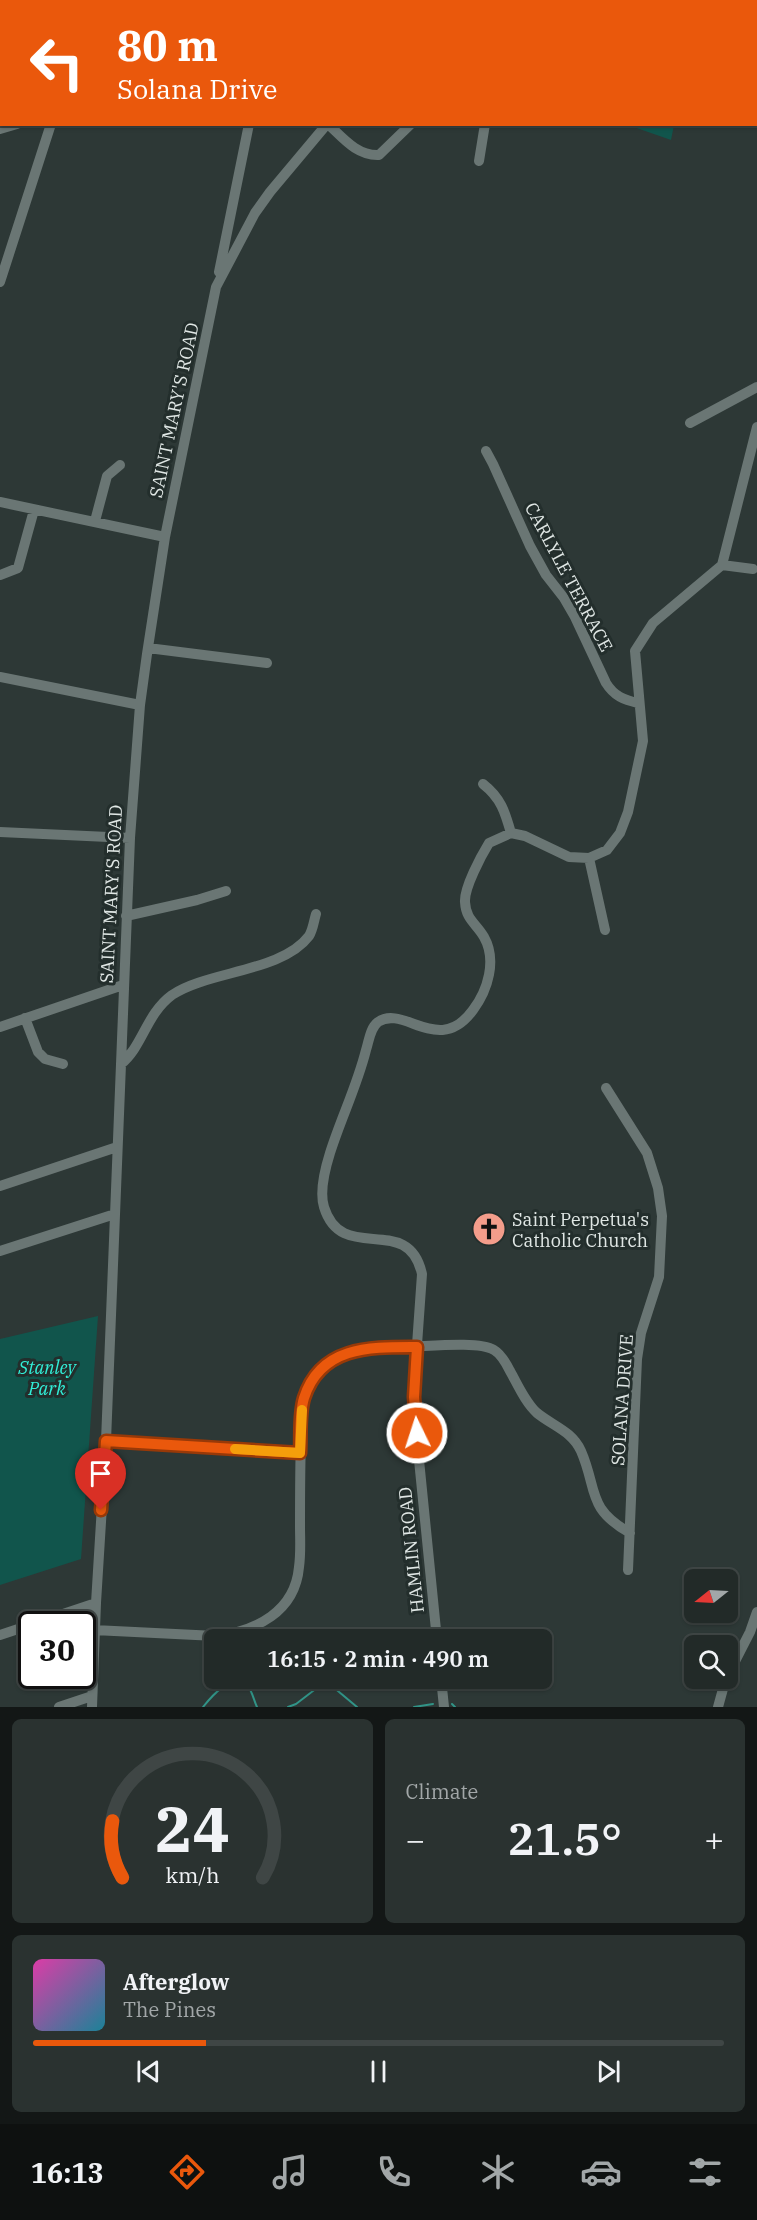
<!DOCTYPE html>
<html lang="en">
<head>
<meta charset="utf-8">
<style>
	body { margin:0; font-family:"IBM Plex Serif",serif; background:#2a3230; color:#f1f3f6; height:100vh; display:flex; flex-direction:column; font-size:22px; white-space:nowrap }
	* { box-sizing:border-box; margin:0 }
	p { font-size:20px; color:#a2a7a8 }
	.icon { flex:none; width:33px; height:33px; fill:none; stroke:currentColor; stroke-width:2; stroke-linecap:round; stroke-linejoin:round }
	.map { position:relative; height:1707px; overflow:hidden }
	.panel { display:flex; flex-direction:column; gap:12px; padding:12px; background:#131716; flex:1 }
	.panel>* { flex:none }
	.hud { position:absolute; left:0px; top:0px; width:758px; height:126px; box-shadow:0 2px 4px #0004,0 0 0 2px #3f4645; background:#ea580c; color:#fff; overflow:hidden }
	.needle { width:39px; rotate:252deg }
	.controls { position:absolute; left:684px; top:1569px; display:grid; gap:12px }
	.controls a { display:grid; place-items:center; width:54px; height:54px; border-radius:9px; background:#222a28; box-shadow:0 2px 4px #0004,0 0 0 2px #3f4645; font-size:30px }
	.speed { position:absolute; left:18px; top:1611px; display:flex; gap:12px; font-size:30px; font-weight:700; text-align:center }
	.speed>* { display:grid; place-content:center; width:78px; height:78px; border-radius:50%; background:#222a28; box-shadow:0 2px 4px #0004,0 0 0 2px #3f4645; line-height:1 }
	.speed .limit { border:3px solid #111; border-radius:9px; background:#fff; color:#111 }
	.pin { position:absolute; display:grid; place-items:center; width:51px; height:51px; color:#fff; margin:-62px -26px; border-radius:50% 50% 50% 0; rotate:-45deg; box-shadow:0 0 6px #0007 }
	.pin .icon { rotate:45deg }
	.me { position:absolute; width:66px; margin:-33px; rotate:356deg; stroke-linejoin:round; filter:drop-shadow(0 0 4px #0008) }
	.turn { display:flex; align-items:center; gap:21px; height:126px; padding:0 18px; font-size:27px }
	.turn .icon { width:78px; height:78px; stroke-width:2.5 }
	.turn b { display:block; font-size:42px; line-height:51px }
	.big { font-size:45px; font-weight:600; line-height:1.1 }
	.panel .widget { flex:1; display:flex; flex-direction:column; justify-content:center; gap:9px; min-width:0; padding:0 21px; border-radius:9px; background:#2a3230 }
	.panel .dial { align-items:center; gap:0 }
	.dial svg { height:156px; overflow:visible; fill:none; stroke:#3f4645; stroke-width:7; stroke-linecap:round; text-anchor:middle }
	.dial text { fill:#f1f3f6; stroke:none }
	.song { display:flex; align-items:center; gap:18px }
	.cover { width:72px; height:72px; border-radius:9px; background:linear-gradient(135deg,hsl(320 70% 55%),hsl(190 70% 35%)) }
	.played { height:6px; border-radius:3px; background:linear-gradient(90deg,#ea580c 25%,#3f4645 25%) }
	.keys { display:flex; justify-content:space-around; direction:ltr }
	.heat { display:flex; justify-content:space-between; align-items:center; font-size:33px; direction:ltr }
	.panel .tiles { flex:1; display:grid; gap:12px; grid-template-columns:1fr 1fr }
	.widget:last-child { grid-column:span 2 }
	.trip { position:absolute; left:204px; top:1629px; width:348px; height:60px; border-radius:9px; background:#222a28; box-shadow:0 2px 4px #0004,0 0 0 2px #3f4645; font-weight:600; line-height:60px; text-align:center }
	.tabs { display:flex; height:96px; justify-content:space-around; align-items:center; background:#0e1110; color:#a2a7a8 }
	.tabs .icon { width:42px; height:42px }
	.tabs .active { color:#ea580c }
	.tabs b { font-size:27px; color:#f1f3f6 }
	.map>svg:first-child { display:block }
	.green { fill:#11554c }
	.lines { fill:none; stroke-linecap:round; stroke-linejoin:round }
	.stream { stroke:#319487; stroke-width:2 }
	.minor { stroke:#6a7674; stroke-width:10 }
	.route-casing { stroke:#983908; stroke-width:15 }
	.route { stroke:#ea580c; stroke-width:10 }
	.slow { stroke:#f59e0b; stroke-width:10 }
	.labels { text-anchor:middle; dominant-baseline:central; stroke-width:6; stroke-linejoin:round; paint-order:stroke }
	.street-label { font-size:18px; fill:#e0e7e5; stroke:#232e2c }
	.poi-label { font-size:18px; fill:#e0e7e5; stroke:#232e2c; text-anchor:start }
	.park-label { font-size:18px; font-style:italic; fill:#31efd8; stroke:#232e2c }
</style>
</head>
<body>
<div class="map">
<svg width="757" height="1707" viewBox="0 0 757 1707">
	<rect width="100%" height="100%" fill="#2d3836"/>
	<path class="green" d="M524 0H706L524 2Z
		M628 125H674L671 140Z
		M98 1316 81 1559 0 1585V1339Z"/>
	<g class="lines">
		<path class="stream" d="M227 0 229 2
			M335 0 336 2
			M302 2 303 0
			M373 2V0
			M452 1704 455 1707
			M203 1707C211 1697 232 1672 247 1685 252 1690 254 1701 257 1707
			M288 1707 296 1704 326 1681 357 1707
			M414 1707 433 1704"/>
		<path class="minor" d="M266 0 267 2
			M434 2 435 0
			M328 124C343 138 357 156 379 155L411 124
			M0 129 17 124
			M479 161 485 124
			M219 272 249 124
			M0 282 51 124
			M690 423 757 387
			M486 451 493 464 530 546 546 575 564 598 575 617 606 683C614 696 624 700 638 703
			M0 502 165 537
			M95 521 107 476 120 465
			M722 565 753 569
			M0 575 18 568 34 510
			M148 648 267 663
			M0 677 140 705
			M483 784C501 798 505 812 511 833
			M0 832 130 838
			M589 858 605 930
			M126 916 197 900 226 891
			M25 1018 38 1052 45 1059 63 1064
			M0 1027 123 985
			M121 1064C143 1046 146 1014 172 995 207 971 282 972 309 936 313 930 314 920 316 914
			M606 1088 647 1153 658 1188 662 1216 659 1277 641 1333 637 1359 628 1570
			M0 1186 117 1147
			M0 1251 115 1214
			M106 1441 300 1453
			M94 1630 216 1636C256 1631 295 1612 299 1567 301 1553 300 1539 300 1526 300 1497 300 1468 301 1439 302 1405 303 1377 337 1357 357 1346 382 1347 404 1347 424 1347 478 1340 494 1350 501 1354 506 1363 510 1371 518 1385 525 1402 537 1413 553 1426 572 1431 581 1451 598 1490 586 1508 630 1533
			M0 1635 96 1603
			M437 1640 414 1410 416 1359 422 1274C408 1211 342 1266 324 1207 319 1191 325 1169 330 1153 341 1118 357 1086 366 1050 369 1041 370 1028 378 1022 404 1004 439 1057 473 1010 488 990 497 960 484 937 476 923 466 920 465 902 464 888 481 856 489 843L511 833 525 836 569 857 589 858 607 850 620 833 628 812 643 741 635 651 653 623 722 565 757 427
			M728 1675 750 1632 757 1612
			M441 1678 444 1707
			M59 1707 92 1696
			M92 1707 96 1603 106 1441 130 838 140 705 147 654 165 537 216 287 255 213 270 192 327 124
			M718 1707 726 1678"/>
	</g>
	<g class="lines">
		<g class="route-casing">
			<path id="route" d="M101 1510 106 1441 300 1453C301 1435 299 1414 304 1398 321 1345 372 1347 417 1347L414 1397 417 1433"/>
		</g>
		<use href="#route" class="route"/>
		<path class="slow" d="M235 1449 300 1453 302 1410"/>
	</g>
	<defs>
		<g id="church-disc" transform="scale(1.725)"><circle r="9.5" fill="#f49d8b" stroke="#232e2c"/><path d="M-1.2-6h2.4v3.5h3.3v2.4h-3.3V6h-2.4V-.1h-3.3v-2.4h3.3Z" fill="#111"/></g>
	</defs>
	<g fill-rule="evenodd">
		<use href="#church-disc" x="489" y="1229"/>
	</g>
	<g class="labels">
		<g class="street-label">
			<text transform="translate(174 410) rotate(-78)">SAINT MARY'S ROAD</text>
			<text transform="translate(569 577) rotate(62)">CARLYLE TERRACE</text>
			<text transform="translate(111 894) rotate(-87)">SAINT MARY'S ROAD</text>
			<text transform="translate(622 1400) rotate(-86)">SOLANA DRIVE</text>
			<text transform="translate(411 1550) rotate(-96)">HAMLIN ROAD</text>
		</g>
		<g class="poi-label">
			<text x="512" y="1219">Saint Perpetua's<tspan x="512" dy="21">Catholic Church</tspan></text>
		</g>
		<g class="park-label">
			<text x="47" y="1367">Stanley<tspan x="47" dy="21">Park</tspan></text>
		</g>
	</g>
</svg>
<div class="controls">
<a><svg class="needle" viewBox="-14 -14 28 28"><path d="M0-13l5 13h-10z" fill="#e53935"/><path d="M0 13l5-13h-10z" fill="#a2a7a8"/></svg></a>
<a><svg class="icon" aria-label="search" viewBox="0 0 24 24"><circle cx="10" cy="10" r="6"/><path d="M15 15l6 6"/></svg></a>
</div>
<div class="speed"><div class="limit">30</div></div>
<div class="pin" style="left:101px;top:1510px;background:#d93025"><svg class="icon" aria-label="arrive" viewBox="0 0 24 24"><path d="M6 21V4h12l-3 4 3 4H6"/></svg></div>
<svg class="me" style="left:417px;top:1433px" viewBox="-20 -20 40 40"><circle r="17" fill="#ea580c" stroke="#fff" stroke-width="3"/><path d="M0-11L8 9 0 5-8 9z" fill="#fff"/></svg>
<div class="trip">16:15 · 2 min · 490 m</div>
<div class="hud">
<div class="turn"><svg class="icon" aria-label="left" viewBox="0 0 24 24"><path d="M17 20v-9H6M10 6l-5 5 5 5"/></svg><div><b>80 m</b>Solana Drive</div></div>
</div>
</div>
<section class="panel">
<div class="tiles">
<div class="widget dial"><svg viewBox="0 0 100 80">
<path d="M14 69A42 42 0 1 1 86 69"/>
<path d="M14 69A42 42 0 0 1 9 40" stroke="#ea580c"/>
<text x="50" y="56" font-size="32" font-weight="700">24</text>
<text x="50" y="72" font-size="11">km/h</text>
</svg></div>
<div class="widget"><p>Climate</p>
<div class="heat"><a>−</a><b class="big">21.5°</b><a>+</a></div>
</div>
<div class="widget">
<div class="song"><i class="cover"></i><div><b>Afterglow</b><p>The Pines</p></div></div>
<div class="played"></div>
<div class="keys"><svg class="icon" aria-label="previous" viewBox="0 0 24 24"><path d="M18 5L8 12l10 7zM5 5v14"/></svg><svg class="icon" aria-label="pause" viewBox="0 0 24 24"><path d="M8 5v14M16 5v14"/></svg><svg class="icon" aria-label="next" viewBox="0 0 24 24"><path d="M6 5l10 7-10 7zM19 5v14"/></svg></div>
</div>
</div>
</section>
<nav class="tabs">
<b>16:13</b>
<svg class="icon active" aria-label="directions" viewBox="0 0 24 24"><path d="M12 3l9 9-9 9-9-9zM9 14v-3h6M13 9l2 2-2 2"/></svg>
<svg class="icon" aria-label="music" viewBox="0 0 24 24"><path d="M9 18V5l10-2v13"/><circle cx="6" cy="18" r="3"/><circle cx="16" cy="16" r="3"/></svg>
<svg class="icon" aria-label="phone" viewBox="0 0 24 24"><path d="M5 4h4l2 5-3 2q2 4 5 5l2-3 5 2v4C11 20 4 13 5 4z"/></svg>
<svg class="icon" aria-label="climate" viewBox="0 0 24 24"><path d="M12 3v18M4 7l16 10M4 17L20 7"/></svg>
<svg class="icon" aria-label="car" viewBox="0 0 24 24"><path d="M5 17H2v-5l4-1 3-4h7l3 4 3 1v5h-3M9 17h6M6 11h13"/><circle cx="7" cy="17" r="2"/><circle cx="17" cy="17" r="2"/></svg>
<svg class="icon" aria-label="filters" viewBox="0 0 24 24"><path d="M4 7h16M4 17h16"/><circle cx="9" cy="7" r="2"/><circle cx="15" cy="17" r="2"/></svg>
</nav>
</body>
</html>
